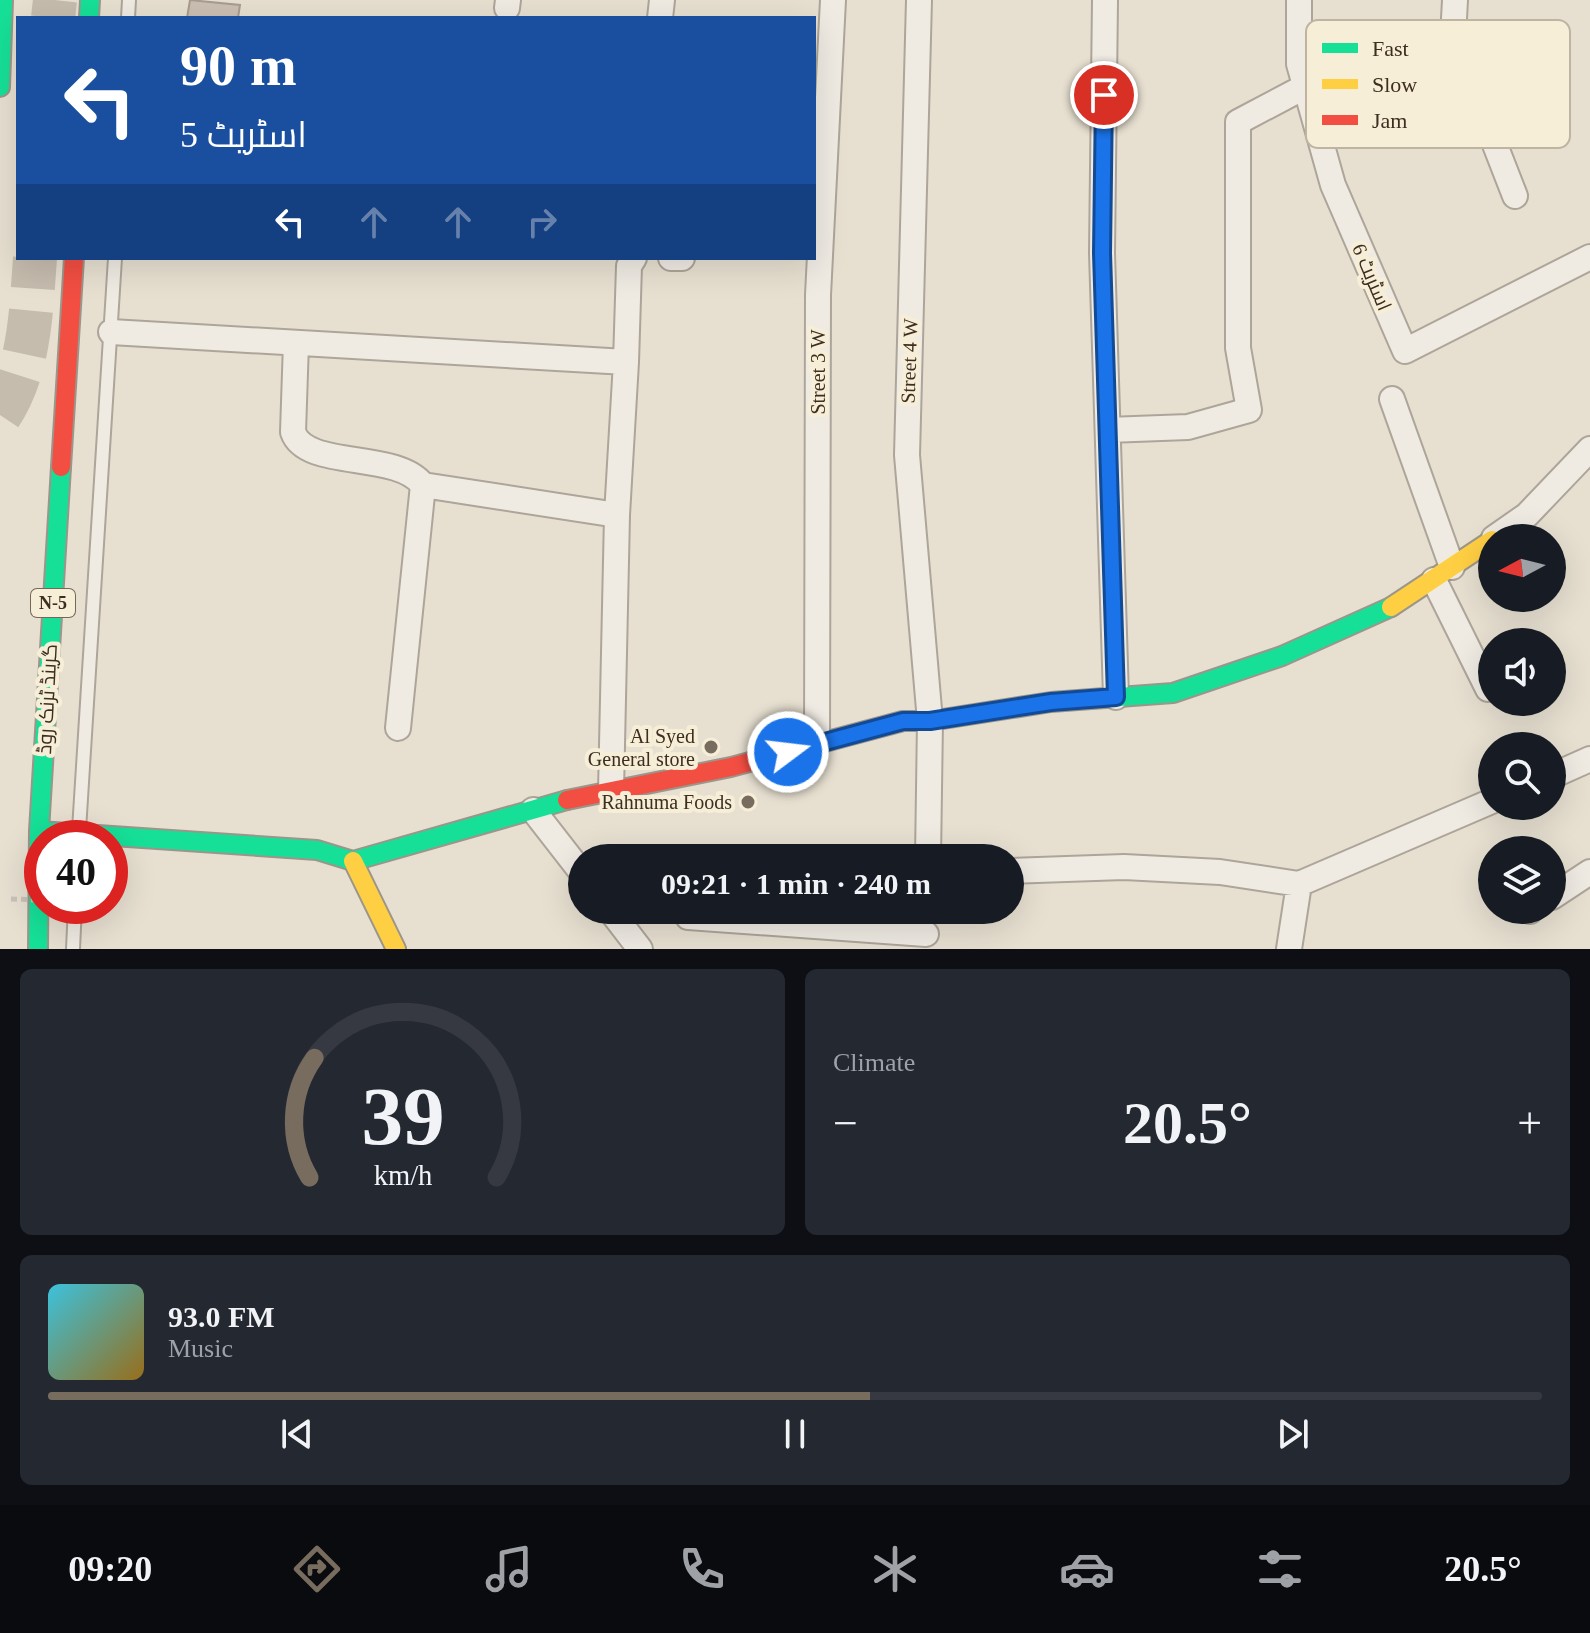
<!DOCTYPE html>
<html lang="en">
<head>
<meta charset="utf-8">
<style>
	body { margin:0; font-family:"Times New Roman",Cairo,serif; background:#242831; color:#f1f3f6; height:100vh; display:flex; flex-direction:column; font-size:30px; white-space:nowrap }
	* { box-sizing:border-box; margin:0 }
	p { font-size:26px; color:#9ea1a6 }
	.icon { flex:none; width:44px; height:44px; fill:none; stroke:currentColor; stroke-width:2; stroke-linecap:round; stroke-linejoin:round }
	.map { position:relative; height:949px; overflow:hidden }
	.sheet { display:flex; flex-direction:column; gap:20px; padding:20px; background:#0d0f14; flex:1 }
	.sheet>* { flex:none }
	.top-card { position:absolute; left:16px; top:16px; width:800px; height:244px; border-radius:0px; box-shadow:0 8px 32px #0002; background:#1a4fa0; color:#fff; overflow:hidden }
	.needle { width:52px; rotate:263deg }
	.buttons { position:absolute; left:1478px; top:524px; display:grid; gap:16px }
	.buttons a { display:grid; place-items:center; width:88px; height:88px; border-radius:50%; background:#171b24; box-shadow:0 8px 32px #0002; font-size:40px }
	.speed { position:absolute; left:24px; top:820px; display:flex; gap:16px; font-size:40px; font-weight:700; text-align:center }
	.speed>* { display:grid; place-content:center; width:104px; height:104px; border-radius:50%; background:#171b24; box-shadow:0 8px 32px #0002; line-height:1 }
	.speed .limit { border:12px solid #d22; background:#fff; color:#111 }
	.pin { position:absolute; display:grid; place-items:center; width:68px; height:68px; color:#fff; margin:-34px; border:4px solid #fff; border-radius:50%; box-shadow:0 2px 8px #0007 }
	.me { position:absolute; width:88px; margin:-44px; rotate:75deg; stroke-linejoin:round; filter:drop-shadow(0 0 6px #0008) }
	.turn { display:flex; align-items:center; gap:28px; height:168px; padding:0 32px; font-size:36px }
	.turn .icon { width:104px; height:104px; stroke-width:2.5 }
	.turn b { display:block; font-size:56px; line-height:68px }
	.lanes { display:flex; align-items:center; height:76px; padding:0 32px; background:#0003; justify-content:center; gap:40px; direction:ltr }
	.lanes .off { opacity:.35 }
	.big { font-size:60px; font-weight:700; line-height:1.1 }
	.sheet .tile { flex:1; display:flex; flex-direction:column; justify-content:center; gap:12px; min-width:0; padding:0 28px; border-radius:12px; background:#242831 }
	.sheet .dial { align-items:center; gap:0 }
	.dial svg { height:208px; overflow:visible; fill:none; stroke:#363941; stroke-width:7; stroke-linecap:round; text-anchor:middle }
	.dial text { fill:#f1f3f6; stroke:none }
	.song { display:flex; align-items:center; gap:24px }
	.cover { width:96px; height:96px; border-radius:12px; background:linear-gradient(135deg,hsl(190 70% 55%),hsl(40 70% 35%)) }
	.played { height:8px; border-radius:4px; background:linear-gradient(90deg,#786c5e 55%,#363941 55%) }
	.keys { display:flex; justify-content:space-around; direction:ltr }
	.heat { display:flex; justify-content:space-between; align-items:center; font-size:44px; direction:ltr }
	.sheet .tiles { flex:1; display:grid; gap:20px; grid-template-columns:1fr 1fr }
	.tile:last-child { grid-column:span 2 }
	.trip { position:absolute; left:568px; top:844px; width:456px; height:80px; border-radius:40px; background:#171b24; box-shadow:0 8px 32px #0002; font-weight:700; line-height:80px; text-align:center }
	.menu { display:flex; height:128px; justify-content:space-around; align-items:center; background:#090b0e; color:#9ea1a6 }
	.menu .icon { width:56px; height:56px }
	.menu .current { color:#786c5e }
	.menu b { font-size:36px; color:#f1f3f6 }
	.map>svg:first-child { display:block }
	.building { fill:#cbbfb2; stroke:#a89c90; stroke-width:2 }
	.lines { fill:none; stroke-linecap:round; stroke-linejoin:round }
	.highway-tunnel { stroke:#c5bcae; stroke-width:44; stroke-dasharray:44 22; stroke-linecap:butt }
	.lane-casing { stroke:#ada599; stroke-width:16 }
	.street-casing { stroke:#ada599; stroke-width:28 }
	.fast-casing { stroke:#9c958a; stroke-width:22 }
	.slow-casing { stroke:#9c958a; stroke-width:22 }
	.jam-casing { stroke:#9c958a; stroke-width:22 }
	.lane { stroke:#efebe3; stroke-width:12 }
	.street { stroke:#efebe3; stroke-width:24 }
	.fast { stroke:#16e098; stroke-width:18 }
	.slow { stroke:#ffcf43; stroke-width:18 }
	.jam { stroke:#f24e42; stroke-width:18 }
	.path-bridge { stroke:#c8c2b9; stroke-width:5; stroke-dasharray:6 4; stroke-linecap:butt }
	.route-casing { stroke:#114b97; stroke-width:20 }
	.route { stroke:#1a73e8; stroke-width:14 }
	.poi-dot { fill:#786c5e; stroke:#f7eed8; stroke-width:3 }
	.labels { text-anchor:middle; dominant-baseline:central; stroke-width:8; stroke-linejoin:round; paint-order:stroke }
	.shield { fill:#f7eed8; stroke:#756857; stroke-width:2 }
	.shield-label { font-size:18px; font-weight:bold; fill:#3d2e20 }
	.street-label { font-size:20px; fill:#3d2e20; stroke:#f7eed8 }
	.poi-label { font-size:20px; fill:#3d2e20; stroke:#f7eed8; text-anchor:end }
	.key { fill:#f7eed8; stroke:#bfb4a1; stroke-width:2 }
	.key-label { font-size:22px; fill:#3d2e20 }
</style>
</head>
<body>
<div class="map">
<svg width="1590" height="949" viewBox="0 0 1590 949">
	<rect width="100%" height="100%" fill="#e7e0d1"/>
	<path class="building" d="M190 0 240 5 238 18H187Z"/>
	<g class="lines">
		<path class="highway-tunnel" d="M53 18 55 0
			M0 415C30 370 31 311 35 258"/>
		<g class="lane-casing">
			<path id="lane" d="M128 18 129 0
				M79 830 115 258
				M73 949 75 906"/>
		</g>
		<g class="street-casing">
			<path id="street" d="M919 0 907 455 930 721 928 858
				M1105 0 1102 253 1116 697
				M1299 0V64L1333 185 1405 351 1590 257
				M1455 0 1453 37 1515 196
				M507 8 508 0
				M660 18 662 0
				M671 258H682
				M111 332 626 362 617 515 611 791
				M296 343 293 432C306 470 396 450 423 485L617 515
				M626 362 629 266 634 258
				M1392 399 1452 567
				M1108 430 1188 427 1249 410 1238 348V122L1308 85
				M1494 538 1527 515 1590 449
				M1434 580 1488 689
				M398 728 423 485
				M817 744 818 295 833 0
				M1552 776 1590 759
				M533 810 582 873
				M1010 871 1124 867 1220 872 1299 884 1492 801
				M1552 897 1590 872
				M610 910 640 949
				M1530 911 1531 910
				M688 917 926 934
				M1289 949 1299 884"/>
		</g>
		<g class="fast-casing">
			<path id="fast" d="M89 18 90 0
				M0 87 3 0
				M813 745 903 721H930L1051 702 1173 693 1282 656 1391 607
				M39 831 317 850 353 861 567 800
				M38 949 39 831 61 467"/>
		</g>
		<g class="slow-casing">
			<path id="slow" d="M1391 607 1492 540
				M353 861 396 949"/>
		</g>
		<g class="jam-casing">
			<path id="jam" d="M61 467 74 258
				M567 800 731 767 813 745"/>
		</g>
		<use href="#lane" class="lane"/>
		<use href="#street" class="street"/>
		<use href="#fast" class="fast"/>
		<use href="#slow" class="slow"/>
		<use href="#jam" class="jam"/>
		<path class="path-bridge" d="M11 899 42 900"/>
	</g>
	<g class="lines">
		<g class="route-casing">
			<path id="route" d="M788 752 903 721H930L1051 702 1116 697 1102 253 1104 95"/>
		</g>
		<use href="#route" class="route"/>
	</g>
	<g class="poi-dot">
		<circle cx="711" cy="747" r="8"/>
		<circle cx="748" cy="802" r="8"/>
	</g>
	<g class="labels">
		<rect class="shield" x="31" y="589" width="44" height="28" rx="6"/>
		<g class="shield-label">
			<text x="53" y="603">N-5</text>
		</g>
		<g class="street-label">
			<text transform="translate(1372 277) rotate(67)">اسٹریٹ 6</text>
			<text transform="translate(909 361) rotate(-88)">Street 4 W</text>
			<text transform="translate(818 372) rotate(-90)">Street 3 W</text>
			<text transform="translate(47 699) rotate(-87)">گرینڈ ٹرنک روڈ</text>
		</g>
		<g class="poi-label">
			<text x="695" y="736">Al Syed<tspan x="695" dy="23">General store</tspan></text>
			<text x="732" y="802">Rahnuma Foods</text>
		</g>
	</g>
	<rect x="1306" y="20" width="264" height="128" rx="12" class="key"/>
	<rect x="1322" y="43" width="36" height="10" fill="#16e098"/>
	<rect x="1322" y="79" width="36" height="10" fill="#ffcf43"/>
	<rect x="1322" y="115" width="36" height="10" fill="#f24e42"/>
	<g class="key-label">
		<text x="1372" y="56">Fast</text>
		<text x="1372" y="92">Slow</text>
		<text x="1372" y="128">Jam</text>
	</g>
</svg>
<div class="buttons">
<a><svg class="needle" viewBox="-14 -14 28 28"><path d="M0-13l5 13h-10z" fill="#e53935"/><path d="M0 13l5-13h-10z" fill="#9ea1a6"/></svg></a>
<a><svg class="icon" aria-label="sound" viewBox="0 0 24 24"><path d="M4 9h4l5-4v14l-5-4H4zM17 9q2 3 0 6"/></svg></a>
<a><svg class="icon" aria-label="search" viewBox="0 0 24 24"><circle cx="10" cy="10" r="6"/><path d="M15 15l6 6"/></svg></a>
<a><svg class="icon" aria-label="layers" viewBox="0 0 24 24"><path d="M12 4l9 5-9 5-9-5zM3 14l9 5 9-5"/></svg></a>
</div>
<div class="speed"><div class="limit">40</div></div>
<div class="pin" style="left:1104px;top:95px;background:#d93025"><svg class="icon" aria-label="arrive" viewBox="0 0 24 24"><path d="M6 21V4h12l-3 4 3 4H6"/></svg></div>
<svg class="me" style="left:788px;top:752px" viewBox="-20 -20 40 40"><circle r="17" fill="#1a73e8" stroke="#fff" stroke-width="3"/><path d="M0-11L8 9 0 5-8 9z" fill="#fff"/></svg>
<div class="trip">09:21 · 1 min · 240 m</div>
<div class="top-card">
<div class="turn"><svg class="icon" aria-label="left" viewBox="0 0 24 24"><path d="M17 20v-9H6M10 6l-5 5 5 5"/></svg><div><b>90 m</b>اسٹریٹ 5</div></div>
<div class="lanes"><svg class="icon" aria-label="left" viewBox="0 0 24 24"><path d="M17 20v-9H6M10 6l-5 5 5 5"/></svg><svg class="icon off" aria-label="ahead" viewBox="0 0 24 24"><path d="M12 20V5M6 11l6-6 6 6"/></svg><svg class="icon off" aria-label="ahead" viewBox="0 0 24 24"><path d="M12 20V5M6 11l6-6 6 6"/></svg><svg class="icon off" aria-label="right" viewBox="0 0 24 24"><path d="M7 20v-9h11M14 6l5 5-5 5"/></svg></div>
</div>
</div>
<section class="sheet">
<div class="tiles">
<div class="tile dial"><svg viewBox="0 0 100 80">
<path d="M14 69A42 42 0 1 1 86 69"/>
<path d="M14 69A42 42 0 0 1 16 23" stroke="#786c5e"/>
<text x="50" y="56" font-size="32" font-weight="700">39</text>
<text x="50" y="72" font-size="11">km/h</text>
</svg></div>
<div class="tile"><p>Climate</p>
<div class="heat"><a>−</a><b class="big">20.5°</b><a>+</a></div>
</div>
<div class="tile">
<div class="song"><i class="cover"></i><div><b>93.0 FM</b><p>Music</p></div></div>
<div class="played"></div>
<div class="keys"><svg class="icon" aria-label="previous" viewBox="0 0 24 24"><path d="M18 5L8 12l10 7zM5 5v14"/></svg><svg class="icon" aria-label="pause" viewBox="0 0 24 24"><path d="M8 5v14M16 5v14"/></svg><svg class="icon" aria-label="next" viewBox="0 0 24 24"><path d="M6 5l10 7-10 7zM19 5v14"/></svg></div>
</div>
</div>
</section>
<nav class="menu">
<b>09:20</b>
<svg class="icon current" aria-label="directions" viewBox="0 0 24 24"><path d="M12 3l9 9-9 9-9-9zM9 14v-3h6M13 9l2 2-2 2"/></svg>
<svg class="icon" aria-label="music" viewBox="0 0 24 24"><path d="M9 18V5l10-2v13"/><circle cx="6" cy="18" r="3"/><circle cx="16" cy="16" r="3"/></svg>
<svg class="icon" aria-label="phone" viewBox="0 0 24 24"><path d="M5 4h4l2 5-3 2q2 4 5 5l2-3 5 2v4C11 20 4 13 5 4z"/></svg>
<svg class="icon" aria-label="climate" viewBox="0 0 24 24"><path d="M12 3v18M4 7l16 10M4 17L20 7"/></svg>
<svg class="icon" aria-label="car" viewBox="0 0 24 24"><path d="M5 17H2v-5l4-1 3-4h7l3 4 3 1v5h-3M9 17h6M6 11h13"/><circle cx="7" cy="17" r="2"/><circle cx="17" cy="17" r="2"/></svg>
<svg class="icon" aria-label="filters" viewBox="0 0 24 24"><path d="M4 7h16M4 17h16"/><circle cx="9" cy="7" r="2"/><circle cx="15" cy="17" r="2"/></svg>
<b>20.5°</b>
</nav>
</body>
</html>
